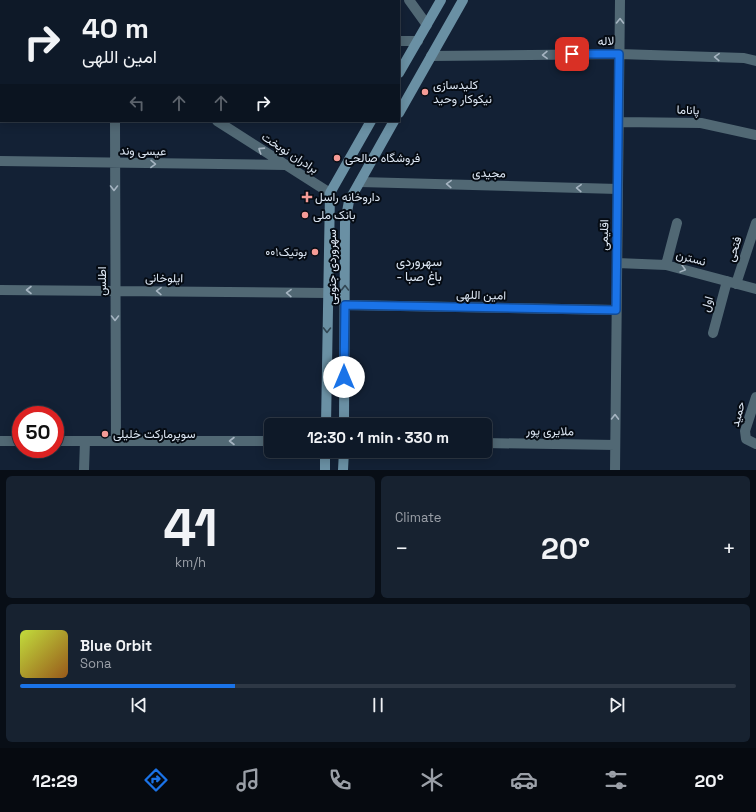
<!DOCTYPE html>
<html lang="en">
<head>
<meta charset="utf-8">
<style>
	body { margin:0; font-family:"Space Grotesk",Vazirmatn,sans-serif; background:#172230; color:#f1f3f6; height:100vh; display:flex; flex-direction:column; font-size:15px; white-space:nowrap }
	* { box-sizing:border-box; margin:0 }
	p { font-size:13px; color:#9ba0a8 }
	.icon { flex:none; width:22px; height:22px; fill:none; stroke:currentColor; stroke-width:2; stroke-linecap:round; stroke-linejoin:round }
	.map { position:relative; height:470px; overflow:hidden }
	.side { display:flex; flex-direction:column; gap:6px; padding:6px; background:#080e16; flex:1 }
	.side>* { flex:none }
	.guide { position:absolute; left:0px; top:0px; width:400px; height:122px; box-shadow:0 2px 10px #0003,0 0 0 1px #2e3845; background:#0e1928; color:#f1f3f6; overflow:hidden }
	.speed { position:absolute; left:12px; top:406px; display:flex; gap:8px; font-size:20px; font-weight:700; text-align:center }
	.speed>* { display:grid; place-content:center; width:52px; height:52px; border-radius:50%; background:#0e1928; box-shadow:0 2px 10px #0003,0 0 0 1px #2e3845; line-height:1 }
	.speed .limit { border:6px solid #d22; background:#fff; color:#111 }
	.pin { position:absolute; display:grid; place-items:center; width:34px; height:34px; color:#fff; margin:-17px; border-radius:8px; box-shadow:0 2px 6px #0006 }
	.me { position:absolute; width:44px; margin:-22px; rotate:0deg; stroke-linejoin:round; filter:drop-shadow(0 0 3px #0008) }
	.turn { display:flex; align-items:center; gap:14px; height:84px; padding:0 16px; font-size:18px }
	.turn .icon { width:52px; height:52px; stroke-width:2.5 }
	.turn b { display:block; font-size:28px; line-height:34px }
	.lanes { display:flex; align-items:center; height:38px; padding:0 16px; background:#0003; justify-content:center; gap:20px; direction:ltr }
	.lanes .off { opacity:.35 }
	.big { font-size:30px; font-weight:600; line-height:1.1 }
	.side .tile { flex:1; display:flex; flex-direction:column; justify-content:center; gap:6px; min-width:0; padding:0 14px; border-radius:6px; background:#172230 }
	.side .dial { align-items:center; gap:0 }
	.dial b { font-size:52px; line-height:1 }
	.song { display:flex; align-items:center; gap:12px }
	.cover { width:48px; height:48px; border-radius:6px; background:linear-gradient(135deg,hsl(70 70% 55%),hsl(30 70% 35%)) }
	.played { height:4px; border-radius:2px; background:linear-gradient(90deg,#1a73e8 30%,#2e3845 30%) }
	.keys { display:flex; justify-content:space-around; direction:ltr }
	.heat { display:flex; justify-content:space-between; align-items:center; font-size:22px; direction:ltr }
	.side .tiles { flex:1; display:grid; gap:6px; grid-template-columns:1fr 1fr }
	.tile:last-child { grid-column:span 2 }
	.trip { position:absolute; left:264px; top:418px; width:228px; height:40px; border-radius:6px; background:#0e1928; box-shadow:0 2px 10px #0003,0 0 0 1px #2e3845; font-weight:600; line-height:40px; text-align:center }
	.menu { display:flex; height:64px; justify-content:space-around; align-items:center; background:#060a10; color:#9ba0a8 }
	.menu .icon { width:28px; height:28px }
	.menu .selected { color:#1a73e8 }
	.menu b { font-size:18px; color:#f1f3f6 }
	.map>svg:first-child { display:block }
	.lines { fill:none; stroke-linecap:round; stroke-linejoin:round }
	.minor { stroke:#516874; stroke-width:10 }
	.secondary { stroke:#6a90a4; stroke-width:10 }
	.oneway { stroke:#a5b4c1 }
	.oneway2 { stroke:#324754 }
	.route-casing { stroke:#114b97; stroke-width:10 }
	.route { stroke:#1a73e8; stroke-width:7 }
	.poi-dot { fill:#f59b96; stroke:#050b13; stroke-width:1.5 }
	.labels { text-anchor:middle; dominant-baseline:central; stroke-width:4; stroke-linejoin:round; paint-order:stroke }
	.street-label { font-size:12px; fill:#dde7f4; stroke:#050b13 }
	.poi-label { font-size:12px; fill:#dde7f4; stroke:#050b13; text-anchor:start }
	.neighbourhood-label { font-size:13px; fill:#dde7f4; stroke:#050b13 }
</style>
</head>
<body>
<div class="map">
<svg width="756" height="470" viewBox="0 0 756 470">
	<rect width="100%" height="100%" fill="#132135"/>
	<g class="lines">
		<path class="minor" d="M29 0 30 1
			M134 0V1
			M409 0 427 25
			M399 41H418
			M431 56 619 54 744 58 756 61
			M115 121 116 441
			M217 121 330 193
			M619 122 701 123 756 135
			M0 161 285 165
			M360 182 618 189
			M617 263 666 265 756 289
			M666 265 677 223
			M736 284 756 223
			M0 290 328 293
			M345 305 616 310
			M713 333 727 281
			M756 397 745 431 746 439 756 444
			M0 441H21
			M55 441H271
			M485 443 615 445
			M84 470 85 441
			M615 470 620 0"/>
		<path class="secondary" d="M399 73 441 0
			M399 113 463 0
			M326 425 330 193 371 121
			M344 425 345 223 349 201 394 121
			M325 470V451
			M343 470 344 451"/>
	</g>
	<defs><path id="oneway-chevron" d="M-2-3.5L2.5 0L-2 3.5" fill="none" stroke-width="1.6" stroke-linecap="round" stroke-linejoin="round"/></defs>
	<g class="oneway">
		<use href="#oneway-chevron" transform="translate(620 21) rotate(-89)"/>
		<use href="#oneway-chevron" transform="translate(545 55) rotate(179)"/>
		<use href="#oneway-chevron" transform="translate(717 57) rotate(-178)"/>
		<use href="#oneway-chevron" transform="translate(261 150) rotate(-147)"/>
		<use href="#oneway-chevron" transform="translate(153 164) rotate(1)"/>
		<use href="#oneway-chevron" transform="translate(449 184) rotate(-178)"/>
		<use href="#oneway-chevron" transform="translate(114 188) rotate(90)"/>
		<use href="#oneway-chevron" transform="translate(579 188) rotate(-178)"/>
		<use href="#oneway-chevron" transform="translate(683 269) rotate(15)"/>
		<use href="#oneway-chevron" transform="translate(29 290) rotate(-180)"/>
		<use href="#oneway-chevron" transform="translate(159 291) rotate(-179)"/>
		<use href="#oneway-chevron" transform="translate(289 293) rotate(-179)"/>
		<use href="#oneway-chevron" transform="translate(115 318) rotate(90)"/>
		<use href="#oneway-chevron" transform="translate(615 417) rotate(-89)"/>
		<use href="#oneway-chevron" transform="translate(232 441) rotate(180)"/>
	</g>
	<g class="oneway2">
		<use href="#oneway-chevron" transform="translate(345 288) rotate(-90)"/>
		<use href="#oneway-chevron" transform="translate(327 330) rotate(91)"/>
	</g>
	<g class="lines">
		<g class="route-casing">
			<path id="route" d="M344 377 345 305 616 310 619 54H572"/>
		</g>
		<use href="#route" class="route"/>
	</g>
	<g class="poi-dot">
		<circle cx="425" cy="92" r="4"/>
		<circle cx="337" cy="158" r="4"/>
		<path d="M305 191h4v4h4v4h-4v4h-4v-4h-4v-4h4z"/>
		<circle cx="305" cy="215" r="4"/>
		<circle cx="315" cy="252" r="4"/>
		<circle cx="105" cy="434" r="4"/>
	</g>
	<g class="labels">
		<g class="street-label">
			<text transform="translate(606 41) rotate(-1)">لاله</text>
			<text transform="translate(688 110) rotate(2)">پاناما</text>
			<text transform="translate(143 151) rotate(1)">عیسی وند</text>
			<text transform="translate(290 153) rotate(33)">برادران نوبخت</text>
			<text transform="translate(489 173) rotate(2)">مجیدی</text>
			<text transform="translate(604 235) rotate(-89)">اقلیمی</text>
			<text transform="translate(734 249) rotate(-72)">فتحی</text>
			<text transform="translate(691 258) rotate(15)">نسترن</text>
			<text transform="translate(332 267) rotate(-90)">سهروردی جنوبی</text>
			<text transform="translate(164 278) rotate(1)">ایلوخانی</text>
			<text transform="translate(102 281) rotate(-90)">اطلس</text>
			<text transform="translate(481 295) rotate(1)">امین اللهی</text>
			<text transform="translate(707 304) rotate(-74)">اول</text>
			<text transform="translate(738 414) rotate(-75)">حمید</text>
			<text transform="translate(550 431) rotate(1)">ملایری پور</text>
		</g>
		<g class="poi-label">
			<text x="433" y="85">کلیدسازی<tspan x="433" dy="14">نیکوکار وحید</tspan></text>
			<text x="345" y="158">فروشگاه صالحی</text>
			<text x="315" y="197">داروخانه راسل</text>
			<text x="313" y="215">بانک ملی</text>
			<text x="307" y="252" text-anchor="end">بوتیک۰۰۱</text>
			<text x="113" y="434">سوپرمارکت خلیلی</text>
		</g>
		<g class="neighbourhood-label">
			<text x="419" y="261">سهروردی<tspan x="419" dy="15">- باغ صبا</tspan></text>
		</g>
	</g>
</svg>
<div class="speed"><div class="limit">50</div></div>
<div class="pin" style="left:572px;top:54px;background:#d93025"><svg class="icon" aria-label="arrive" viewBox="0 0 24 24"><path d="M6 21V4h12l-3 4 3 4H6"/></svg></div>
<svg class="me" style="left:344px;top:377px" viewBox="-20 -20 40 40"><circle r="19" fill="#fff"/><path d="M0-13L10 11 0 6-10 11z" fill="#1a73e8"/></svg>
<div class="trip">12:30 · 1 min · 330 m</div>
<div class="guide">
<div class="turn"><svg class="icon" aria-label="right" viewBox="0 0 24 24"><path d="M7 20v-9h11M14 6l5 5-5 5"/></svg><div><b>40 m</b>امین اللهی</div></div>
<div class="lanes"><svg class="icon off" aria-label="left" viewBox="0 0 24 24"><path d="M17 20v-9H6M10 6l-5 5 5 5"/></svg><svg class="icon off" aria-label="ahead" viewBox="0 0 24 24"><path d="M12 20V5M6 11l6-6 6 6"/></svg><svg class="icon off" aria-label="ahead" viewBox="0 0 24 24"><path d="M12 20V5M6 11l6-6 6 6"/></svg><svg class="icon" aria-label="right" viewBox="0 0 24 24"><path d="M7 20v-9h11M14 6l5 5-5 5"/></svg></div>
</div>
</div>
<section class="side">
<div class="tiles">
<div class="tile dial"><b>41</b><p>km/h</p></div>
<div class="tile"><p>Climate</p>
<div class="heat"><a>−</a><b class="big">20°</b><a>+</a></div>
</div>
<div class="tile">
<div class="song"><i class="cover"></i><div><b>Blue Orbit</b><p>Sona</p></div></div>
<div class="played"></div>
<div class="keys"><svg class="icon" aria-label="previous" viewBox="0 0 24 24"><path d="M18 5L8 12l10 7zM5 5v14"/></svg><svg class="icon" aria-label="pause" viewBox="0 0 24 24"><path d="M8 5v14M16 5v14"/></svg><svg class="icon" aria-label="next" viewBox="0 0 24 24"><path d="M6 5l10 7-10 7zM19 5v14"/></svg></div>
</div>
</div>
</section>
<nav class="menu">
<b>12:29</b>
<svg class="icon selected" aria-label="directions" viewBox="0 0 24 24"><path d="M12 3l9 9-9 9-9-9zM9 14v-3h6M13 9l2 2-2 2"/></svg>
<svg class="icon" aria-label="music" viewBox="0 0 24 24"><path d="M9 18V5l10-2v13"/><circle cx="6" cy="18" r="3"/><circle cx="16" cy="16" r="3"/></svg>
<svg class="icon" aria-label="phone" viewBox="0 0 24 24"><path d="M5 4h4l2 5-3 2q2 4 5 5l2-3 5 2v4C11 20 4 13 5 4z"/></svg>
<svg class="icon" aria-label="climate" viewBox="0 0 24 24"><path d="M12 3v18M4 7l16 10M4 17L20 7"/></svg>
<svg class="icon" aria-label="car" viewBox="0 0 24 24"><path d="M5 17H2v-5l4-1 3-4h7l3 4 3 1v5h-3M9 17h6M6 11h13"/><circle cx="7" cy="17" r="2"/><circle cx="17" cy="17" r="2"/></svg>
<svg class="icon" aria-label="filters" viewBox="0 0 24 24"><path d="M4 7h16M4 17h16"/><circle cx="9" cy="7" r="2"/><circle cx="15" cy="17" r="2"/></svg>
<b>20°</b>
</nav>
</body>
</html>
